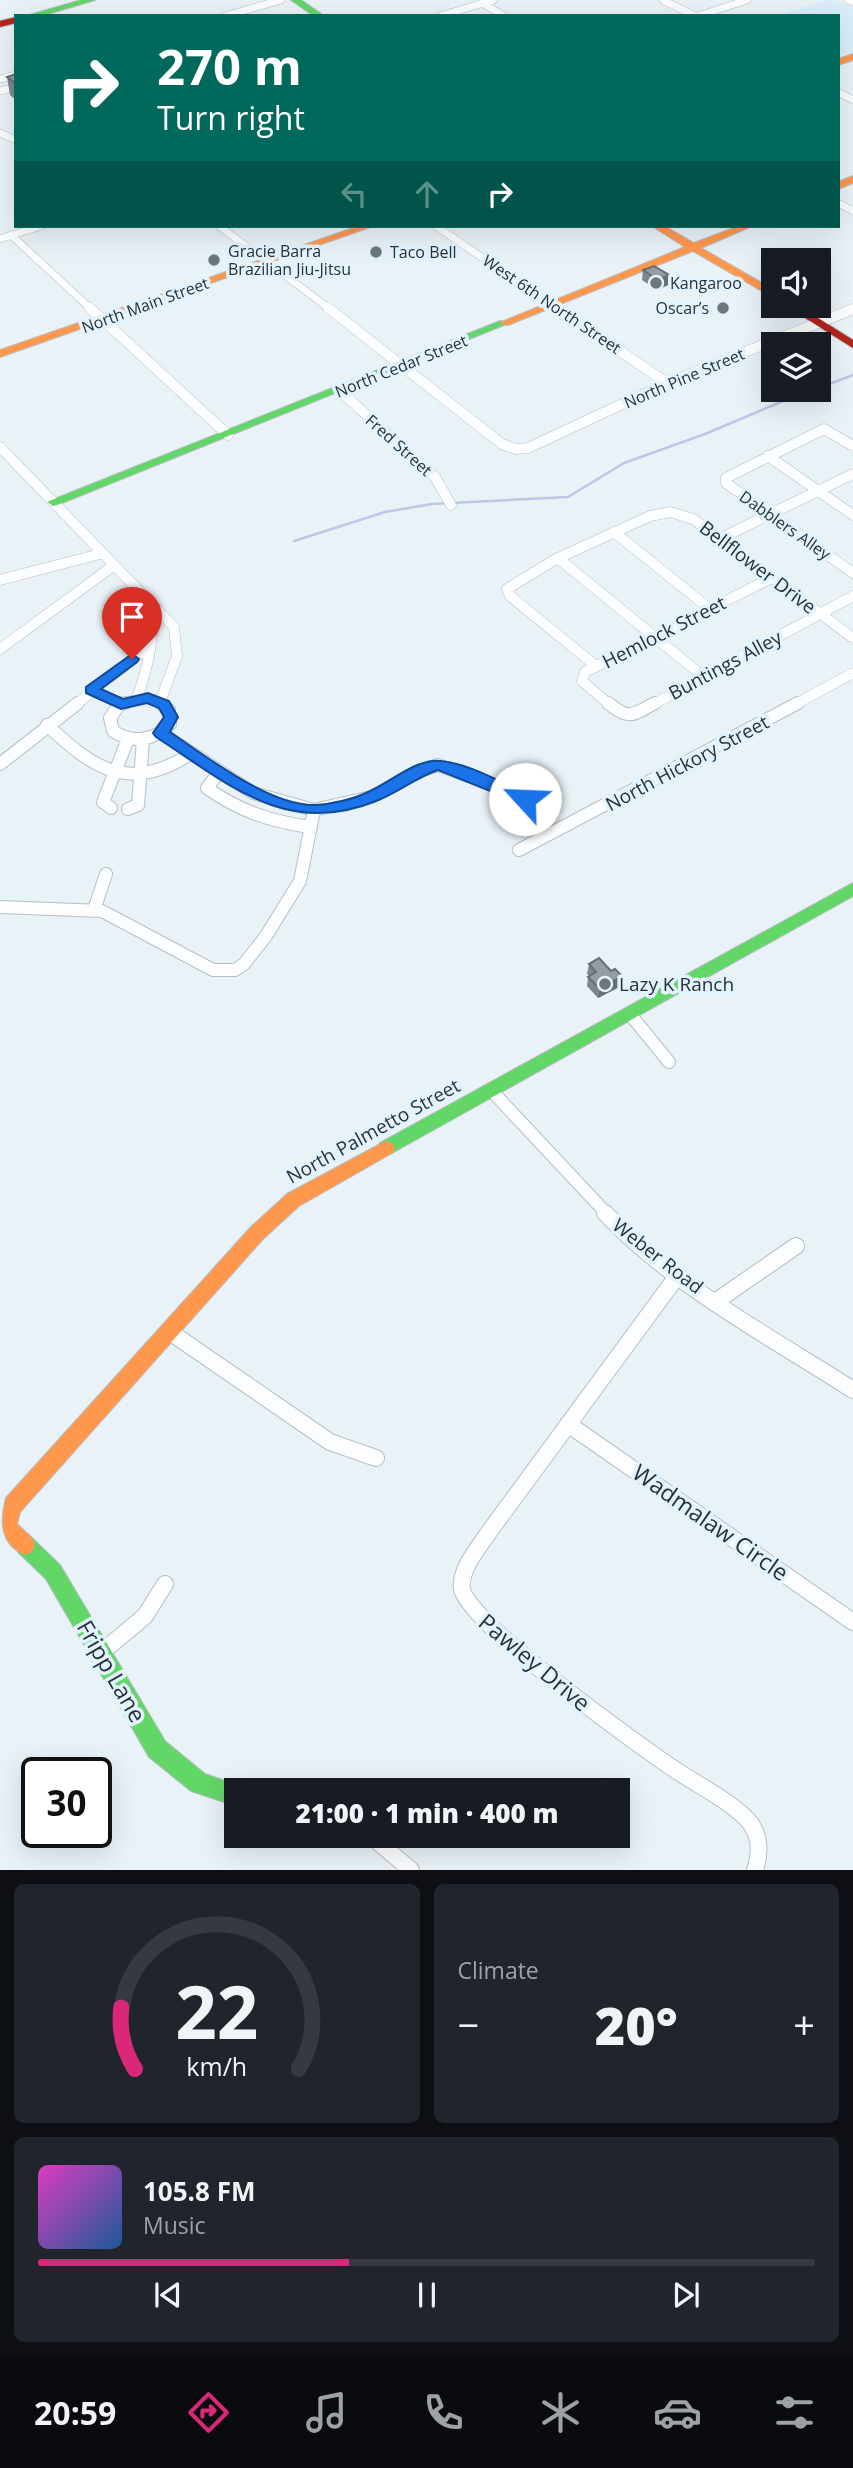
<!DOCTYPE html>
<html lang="en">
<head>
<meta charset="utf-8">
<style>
	body { margin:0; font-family:"Open Sans",sans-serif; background:#20242c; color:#f1f3f6; height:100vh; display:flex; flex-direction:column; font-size:26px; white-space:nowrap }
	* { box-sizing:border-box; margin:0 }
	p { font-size:23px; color:#9ea1a6 }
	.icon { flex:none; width:38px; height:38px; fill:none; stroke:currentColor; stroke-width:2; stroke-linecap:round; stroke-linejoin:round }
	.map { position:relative; height:1870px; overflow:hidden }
	.drawer { display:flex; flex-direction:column; gap:14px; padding:14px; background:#0d0f14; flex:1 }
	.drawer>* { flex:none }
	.guide { position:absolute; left:14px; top:14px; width:826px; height:214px; border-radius:0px; box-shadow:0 7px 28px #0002; background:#00695c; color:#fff; overflow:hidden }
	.buttons { position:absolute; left:761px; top:248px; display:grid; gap:14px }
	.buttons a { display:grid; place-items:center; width:70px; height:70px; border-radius:0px; background:#171b24; box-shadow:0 7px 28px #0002; font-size:35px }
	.speed { position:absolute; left:21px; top:1757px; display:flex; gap:14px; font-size:35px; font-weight:700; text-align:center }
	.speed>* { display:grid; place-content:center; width:91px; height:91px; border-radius:50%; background:#171b24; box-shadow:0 7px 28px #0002; line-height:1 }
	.speed .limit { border:4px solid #111; border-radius:10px; background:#fff; color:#111 }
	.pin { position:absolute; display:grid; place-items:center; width:60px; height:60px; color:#fff; margin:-72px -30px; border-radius:50% 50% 50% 0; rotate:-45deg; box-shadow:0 0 7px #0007 }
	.pin .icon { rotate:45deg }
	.me { position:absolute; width:77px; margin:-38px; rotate:295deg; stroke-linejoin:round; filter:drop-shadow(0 0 5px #0008) }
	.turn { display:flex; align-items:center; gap:24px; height:147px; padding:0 28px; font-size:32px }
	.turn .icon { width:91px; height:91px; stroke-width:2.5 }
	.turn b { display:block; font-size:49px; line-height:60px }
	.lanes { display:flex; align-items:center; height:66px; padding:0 28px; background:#0003; justify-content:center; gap:35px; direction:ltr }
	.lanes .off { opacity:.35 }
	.big { font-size:52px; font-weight:800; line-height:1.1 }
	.drawer .widget { flex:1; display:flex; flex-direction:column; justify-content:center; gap:10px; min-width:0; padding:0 24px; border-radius:10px; background:#20242c }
	.drawer .dial { align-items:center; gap:0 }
	.dial svg { height:182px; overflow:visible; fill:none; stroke:#363941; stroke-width:7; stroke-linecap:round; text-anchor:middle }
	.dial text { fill:#f1f3f6; stroke:none }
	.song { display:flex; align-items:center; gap:21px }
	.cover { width:84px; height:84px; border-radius:10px; background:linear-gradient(135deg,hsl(310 70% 55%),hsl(210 70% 35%)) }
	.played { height:7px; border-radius:4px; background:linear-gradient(90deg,#db2777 40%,#363941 40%) }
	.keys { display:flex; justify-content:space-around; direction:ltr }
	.heat { display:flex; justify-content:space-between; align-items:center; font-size:38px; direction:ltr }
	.drawer .tiles { flex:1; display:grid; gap:14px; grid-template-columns:1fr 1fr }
	.widget:last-child { grid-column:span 2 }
	.trip { position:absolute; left:224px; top:1778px; width:406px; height:70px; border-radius:0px; background:#171b24; box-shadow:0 7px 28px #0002; font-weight:800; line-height:70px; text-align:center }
	.menu { display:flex; height:112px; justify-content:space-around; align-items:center; background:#090b0e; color:#9ea1a6 }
	.menu .icon { width:49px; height:49px }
	.menu .current { color:#db2777 }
	.menu b { font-size:32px; color:#f1f3f6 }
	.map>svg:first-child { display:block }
	.built { fill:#daeef9 }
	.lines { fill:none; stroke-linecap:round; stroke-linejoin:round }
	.stream { stroke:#bfc6e6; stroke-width:2.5 }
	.street-far3-casing { stroke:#b6bfc4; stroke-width:8 }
	.street-far2-casing { stroke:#b6bfc4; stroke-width:11 }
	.street-far1-casing { stroke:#b6bfc4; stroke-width:14 }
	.street-casing { stroke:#b6bfc4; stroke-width:18 }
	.fast-casing { stroke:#b6bfc4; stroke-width:2 }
	.slow-casing { stroke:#b6bfc4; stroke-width:2 }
	.jam-casing { stroke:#b6bfc4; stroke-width:2 }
	.street-far3 { stroke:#fcfdfe; stroke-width:7 }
	.street-far2 { stroke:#fcfdfe; stroke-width:10 }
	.street-far1 { stroke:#fcfdfe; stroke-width:12 }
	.street { stroke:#fcfdfe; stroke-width:16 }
	.fast { fill:#63d668; fill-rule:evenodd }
	.slow { fill:#ff974d; fill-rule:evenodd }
	.jam { fill:#b3261e; fill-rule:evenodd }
	.wall { fill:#80868b }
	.shaded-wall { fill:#686d71 }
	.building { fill:#959ca2; stroke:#686d71; stroke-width:2 }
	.route { fill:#1a73e8; stroke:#114b97; stroke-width:2 }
	.poi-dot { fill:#6c767c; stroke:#e3f3fd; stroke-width:2.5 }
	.labels { text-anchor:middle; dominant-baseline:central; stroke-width:7; stroke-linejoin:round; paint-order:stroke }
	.far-poi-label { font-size:16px; fill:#283339; stroke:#e3f3fd; text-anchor:start }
	.far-street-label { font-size:16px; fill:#283339; stroke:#e3f3fd }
	.street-label { font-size:19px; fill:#283339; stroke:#e3f3fd }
	.poi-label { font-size:19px; fill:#283339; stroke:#e3f3fd; text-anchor:start }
	.near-street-label { font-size:23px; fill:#283339; stroke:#e3f3fd }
</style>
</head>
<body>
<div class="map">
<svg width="853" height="1870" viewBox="0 0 853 1870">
	<rect width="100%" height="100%" fill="#e9f2f7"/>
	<path class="built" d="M826 0H837L853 7V52L838 57V16H791L786 13Z"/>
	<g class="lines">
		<path class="stream" d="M819 388 853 375
			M294 541 385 512 432 504 568 497 624 463 705 434 809 390"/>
		<g class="street-far3-casing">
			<path id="street-far3" d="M663 0 695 16
				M848 0 853 2
				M482 3 504 16
				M225 16 281 0
				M440 16 494 0
				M698 16 747 0
				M0 79 16 75
				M0 91 16 87
				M838 92 853 100
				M0 133 16 140
				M838 203 853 211
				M219 226 330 309
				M436 226 557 309
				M11 235 91 309
				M0 239 41 226"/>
		</g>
		<g class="street-far2-casing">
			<path id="street-far2" d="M89 307 228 435
				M327 307 502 444 516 449 528 448 667 383 853 309
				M555 307 667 383
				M339 390 435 477 451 505
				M853 446 824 429 726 478V483L853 573
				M0 447 174 627 177 656 160 702
				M768 456 853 515
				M614 532 710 609
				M719 539 853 474
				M559 559 704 677
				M0 580 100 554
				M0 649 113 566
				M596 666 510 596 507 589 556 559 650 516 670 512 693 519 853 638
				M91 690 121 704
				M137 698C148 667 155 637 151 604
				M75 705 151 645
				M120 705C134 699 150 694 162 705
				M610 705 582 681 585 672 771 578
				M652 705 853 596
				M794 705 853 673"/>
		</g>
		<g class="street-far1-casing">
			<path id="street-far1" d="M118 703 121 704
				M125 703 119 705 110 718 113 731C133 744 154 741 170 724L169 710 160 703
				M608 703C630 721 632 715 655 703
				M47 725C93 768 129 794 190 754
				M0 764 78 703
				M219 772 207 788C239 811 272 822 311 827
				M111 808 103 802 128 739
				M128 809 138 805 143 740
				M314 810 371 797 416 772 438 765 505 789 545 810
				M519 850 798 703
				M0 907 102 911 213 970H235L244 964 266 936 300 881 314 810 253 793 161 733
				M94 910 106 874
				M629 1013 669 1062
				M490 1089 607 1214"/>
		</g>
		<g class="street-casing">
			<path id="street" d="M605 1213C674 1286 769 1336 853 1390
				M678 1275 489 1532C479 1547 459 1570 462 1589 468 1623 641 1747 677 1771 698 1785 737 1805 751 1824 761 1839 760 1854 755 1870
				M715 1302 796 1246
				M170 1332 330 1442 376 1458
				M568 1424 853 1622
				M102 1652 145 1616 165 1584
				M371 1836 411 1870"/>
		</g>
		<g class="fast-casing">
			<path id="fast" d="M81 0H95L41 16H26Z
				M291 0H301L324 16H314Z
				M500 321 509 323 57 505 53 506 47 502Z
				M853 883V896L392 1153 386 1155 380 1153 377 1148 380 1143Z
				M25 1535 32 1538 60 1565 165 1741 205 1774 244 1787 245 1790H236V1806L191 1791 149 1757 46 1579 18 1552 15 1545 18 1538Z"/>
		</g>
		<g class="slow-casing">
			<path id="slow" d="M853 54V60L838 65V59Z
				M853 176V183L838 189V182Z
				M359 226H373L0 357V350Z
				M652 226H664L694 243 739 226H752L701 248 774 290V298L693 251 508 325 499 323 685 247Z
				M386 1141 392 1143 395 1148 392 1153 299 1206 263 1239 20 1512 17 1524 32 1538 35 1545 32 1552 25 1555C0 1544 0 1522 6 1498L251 1227 287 1194Z"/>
		</g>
		<g class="jam-casing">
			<path id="jam" d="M16 17V23L0 27V21Z
				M786 306H799L853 340V348Z"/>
		</g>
		<use href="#street-far3" class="street-far3"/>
		<use href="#street-far2" class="street-far2"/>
		<use href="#street-far1" class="street-far1"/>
		<use href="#street" class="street"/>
		<use href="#fast" class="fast"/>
		<use href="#slow" class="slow"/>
		<use href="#jam" class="jam"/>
	</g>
	<path class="wall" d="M16 74V100L10 95 7 77Z
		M643 270 669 275 668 285 657 290 642 280Z
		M589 964 611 971 622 976 621 986 598 998 587 986 588 977 589 976 587 974Z"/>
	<path class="shaded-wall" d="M669 275 668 285 657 290 658 280Z
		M622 976 621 986 598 998 600 989Z"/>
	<path class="building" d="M16 74V84L7 77Z
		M654 266 669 275 658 280 643 270Z
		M599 958 611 971 615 969 622 976 600 989 588 977 596 972 589 964Z"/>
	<path class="route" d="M132 654 139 659 137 662 101 689 123 699 148 693 169 701 178 717 170 732C207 757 271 807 316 805 332 804 354 799 368 792 390 783 416 758 441 761 471 764 503 784 530 795L532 799 530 803H520L438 770C415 778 397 793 376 801 286 838 227 783 156 737L153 733 164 717 159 708 147 703 121 709 86 693V687Z"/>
	<g class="poi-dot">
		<circle cx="376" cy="252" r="7"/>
		<circle cx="214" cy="260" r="7"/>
		<circle cx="656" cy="283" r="7"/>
		<circle cx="723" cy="308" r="7"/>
		<circle cx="605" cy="984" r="7"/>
	</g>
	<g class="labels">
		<g class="far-poi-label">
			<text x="228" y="251">Gracie Barra<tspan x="228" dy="18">Brazilian Jiu-Jitsu</tspan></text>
			<text x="390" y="252">Taco Bell</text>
			<text x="670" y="283">Kangaroo</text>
			<text x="709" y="308" text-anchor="end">Oscar’s</text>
		</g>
		<g class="far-street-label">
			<text transform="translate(552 304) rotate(34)">West 6th North Street</text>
			<text transform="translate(145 305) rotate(-20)">North Main Street</text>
			<text transform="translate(401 366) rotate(-22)">North Cedar Street</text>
			<text transform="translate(684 378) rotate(-23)">North Pine Street</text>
			<text transform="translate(399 445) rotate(42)">Fred Street</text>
			<text transform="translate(785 525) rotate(35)">Dabblers Alley</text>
		</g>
		<g class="street-label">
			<text transform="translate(758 567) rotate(37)">Bellflower Drive</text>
			<text transform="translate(664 632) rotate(-27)">Hemlock Street</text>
			<text transform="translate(725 665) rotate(-28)">Buntings Alley</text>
			<text transform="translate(687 763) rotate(-28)">North Hickory Street</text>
			<text transform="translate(373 1131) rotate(-29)">North Palmetto Street</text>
			<text transform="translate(658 1256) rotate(38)">Weber Road</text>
		</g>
		<g class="poi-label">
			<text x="619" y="984">Lazy K Ranch</text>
		</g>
		<g class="near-street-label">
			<text transform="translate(711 1522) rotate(35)">Wadmalaw Circle</text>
			<text transform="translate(535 1662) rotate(40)">Pawley Drive</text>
			<text transform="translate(112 1671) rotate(60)">Fripp Lane</text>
		</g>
	</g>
</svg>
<div class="buttons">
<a><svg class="icon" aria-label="sound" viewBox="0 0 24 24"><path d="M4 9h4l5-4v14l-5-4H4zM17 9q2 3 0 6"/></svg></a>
<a><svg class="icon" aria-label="layers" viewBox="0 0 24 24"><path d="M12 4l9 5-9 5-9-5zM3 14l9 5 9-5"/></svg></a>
</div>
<div class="speed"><div class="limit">30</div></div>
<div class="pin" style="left:132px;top:659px;background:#d93025"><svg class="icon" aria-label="arrive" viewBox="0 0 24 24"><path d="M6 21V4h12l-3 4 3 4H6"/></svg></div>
<svg class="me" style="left:525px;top:799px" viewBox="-20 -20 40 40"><circle r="19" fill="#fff"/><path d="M0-13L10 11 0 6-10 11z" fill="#1a73e8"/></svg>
<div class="trip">21:00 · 1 min · 400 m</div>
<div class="guide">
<div class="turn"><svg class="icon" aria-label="right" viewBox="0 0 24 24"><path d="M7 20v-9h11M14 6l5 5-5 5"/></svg><div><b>270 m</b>Turn right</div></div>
<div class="lanes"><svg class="icon off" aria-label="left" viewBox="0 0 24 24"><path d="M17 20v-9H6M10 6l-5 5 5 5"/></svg><svg class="icon off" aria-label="ahead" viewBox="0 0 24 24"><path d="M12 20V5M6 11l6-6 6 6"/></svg><svg class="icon" aria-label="right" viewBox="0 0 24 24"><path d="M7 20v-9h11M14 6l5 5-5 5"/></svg></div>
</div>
</div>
<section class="drawer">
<div class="tiles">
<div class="widget dial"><svg viewBox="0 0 100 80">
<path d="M14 69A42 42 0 1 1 86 69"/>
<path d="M14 69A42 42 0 0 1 8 42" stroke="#db2777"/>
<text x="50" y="56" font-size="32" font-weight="700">22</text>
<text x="50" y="72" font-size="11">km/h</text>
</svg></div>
<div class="widget"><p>Climate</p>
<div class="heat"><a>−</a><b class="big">20°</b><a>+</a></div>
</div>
<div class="widget">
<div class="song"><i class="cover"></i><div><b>105.8 FM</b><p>Music</p></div></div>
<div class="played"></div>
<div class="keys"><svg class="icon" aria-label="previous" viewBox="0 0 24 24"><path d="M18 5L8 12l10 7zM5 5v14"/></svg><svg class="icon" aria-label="pause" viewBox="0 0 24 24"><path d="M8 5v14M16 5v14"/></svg><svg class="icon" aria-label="next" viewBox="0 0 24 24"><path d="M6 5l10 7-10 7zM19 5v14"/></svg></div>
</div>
</div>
</section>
<nav class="menu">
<b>20:59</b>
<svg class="icon current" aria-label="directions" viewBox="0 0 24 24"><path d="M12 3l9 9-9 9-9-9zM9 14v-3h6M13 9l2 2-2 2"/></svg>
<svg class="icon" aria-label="music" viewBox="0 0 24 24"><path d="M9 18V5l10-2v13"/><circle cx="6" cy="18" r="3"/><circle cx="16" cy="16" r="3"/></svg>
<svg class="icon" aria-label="phone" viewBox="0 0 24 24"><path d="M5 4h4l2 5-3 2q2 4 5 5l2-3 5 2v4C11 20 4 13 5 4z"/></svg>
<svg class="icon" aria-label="climate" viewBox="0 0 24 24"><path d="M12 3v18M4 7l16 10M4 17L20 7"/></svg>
<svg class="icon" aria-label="car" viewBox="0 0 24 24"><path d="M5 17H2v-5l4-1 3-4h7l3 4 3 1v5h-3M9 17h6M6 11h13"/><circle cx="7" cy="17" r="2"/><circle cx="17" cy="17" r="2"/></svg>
<svg class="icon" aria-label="filters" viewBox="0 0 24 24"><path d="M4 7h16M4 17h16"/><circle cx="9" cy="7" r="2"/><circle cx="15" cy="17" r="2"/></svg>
</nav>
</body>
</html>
